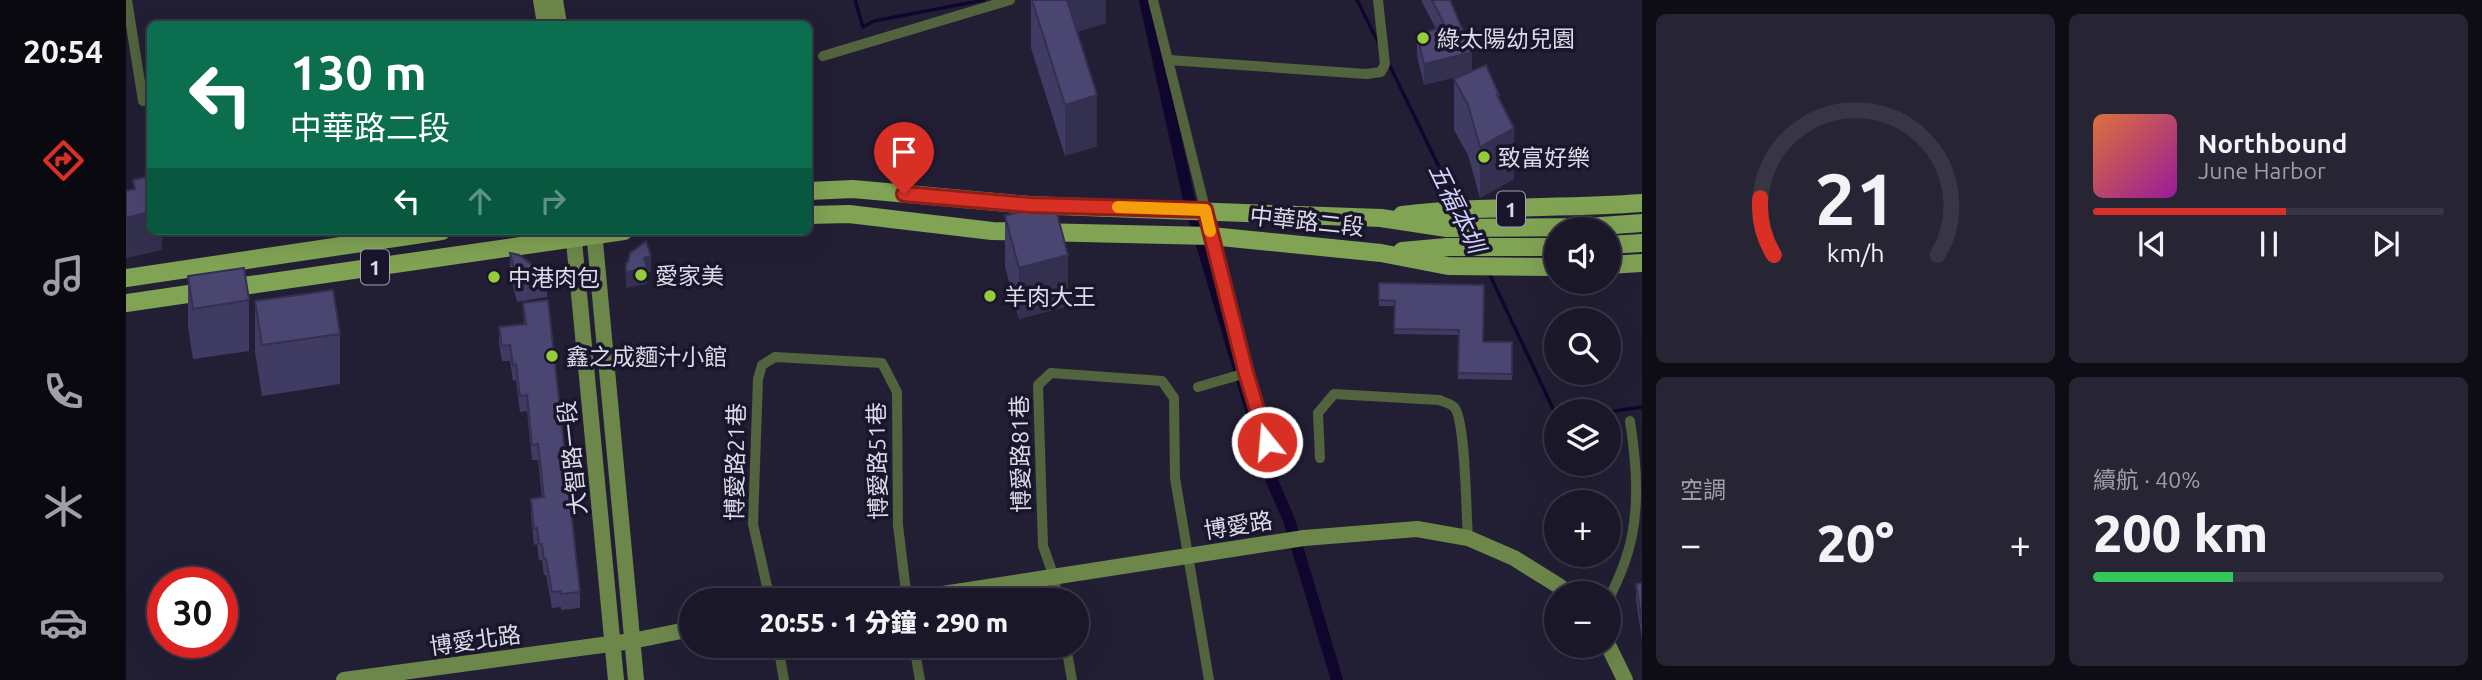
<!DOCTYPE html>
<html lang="zh-TW">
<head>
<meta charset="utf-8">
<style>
	body { margin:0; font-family:Ubuntu,"Noto Sans TC",sans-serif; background:#272434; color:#f1f3f6; height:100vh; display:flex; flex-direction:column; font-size:26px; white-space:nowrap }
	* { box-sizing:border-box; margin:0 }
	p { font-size:23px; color:#9f9fa8 }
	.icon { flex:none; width:38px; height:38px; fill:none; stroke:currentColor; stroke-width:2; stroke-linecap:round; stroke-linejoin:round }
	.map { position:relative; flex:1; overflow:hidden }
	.details { display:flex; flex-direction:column; gap:14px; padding:14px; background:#0e0d16; width:840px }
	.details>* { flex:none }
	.banner { position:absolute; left:21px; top:21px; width:665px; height:214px; border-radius:10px; box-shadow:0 7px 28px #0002,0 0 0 2px #383645; background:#0b6e4f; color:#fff; overflow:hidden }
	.controls { position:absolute; left:1418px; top:217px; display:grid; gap:14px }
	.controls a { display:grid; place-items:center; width:77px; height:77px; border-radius:50%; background:#1a1728; box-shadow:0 7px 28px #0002,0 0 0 2px #383645; font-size:35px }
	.speed { position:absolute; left:21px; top:567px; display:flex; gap:14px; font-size:35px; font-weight:700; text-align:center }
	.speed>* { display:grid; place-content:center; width:91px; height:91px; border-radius:50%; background:#1a1728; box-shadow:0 7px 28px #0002,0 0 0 2px #383645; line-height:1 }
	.speed .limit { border:10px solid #d22; background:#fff; color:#111 }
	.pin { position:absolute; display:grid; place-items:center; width:60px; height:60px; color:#fff; margin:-72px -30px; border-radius:50% 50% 50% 0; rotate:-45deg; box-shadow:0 0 7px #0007 }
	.pin .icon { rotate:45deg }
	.me { position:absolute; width:77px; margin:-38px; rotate:343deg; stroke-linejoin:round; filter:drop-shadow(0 0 5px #0008) }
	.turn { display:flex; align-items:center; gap:24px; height:147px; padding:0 28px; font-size:32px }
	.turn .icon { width:91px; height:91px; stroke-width:2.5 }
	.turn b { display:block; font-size:49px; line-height:60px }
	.lanes { display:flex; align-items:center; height:66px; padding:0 28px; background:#0003; justify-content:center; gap:35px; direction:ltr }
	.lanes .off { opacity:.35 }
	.big { font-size:52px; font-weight:800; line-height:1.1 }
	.details .card { flex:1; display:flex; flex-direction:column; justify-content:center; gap:10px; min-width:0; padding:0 24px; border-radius:10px; background:#272434 }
	.details .dial { align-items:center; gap:0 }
	.dial svg { height:182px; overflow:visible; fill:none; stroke:#383645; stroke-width:7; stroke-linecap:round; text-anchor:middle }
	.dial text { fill:#f1f3f6; stroke:none }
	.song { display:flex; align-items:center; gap:21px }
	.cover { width:84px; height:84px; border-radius:10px; background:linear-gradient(135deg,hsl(20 70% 55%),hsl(300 70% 35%)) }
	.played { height:7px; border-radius:4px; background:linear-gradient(90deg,#d93025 55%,#383645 55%) }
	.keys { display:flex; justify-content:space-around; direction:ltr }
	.heat { display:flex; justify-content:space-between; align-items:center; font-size:38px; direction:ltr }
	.charge { height:10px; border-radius:5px; background:linear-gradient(90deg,#34c759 40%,#383645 0) }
	.details .tiles { flex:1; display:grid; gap:14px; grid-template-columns:repeat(2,1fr) }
	.trip { position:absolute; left:553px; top:588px; width:410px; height:70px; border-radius:35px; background:#1a1728; box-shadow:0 7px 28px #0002,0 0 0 2px #383645; font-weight:800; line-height:70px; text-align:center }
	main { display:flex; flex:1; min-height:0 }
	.tabs { display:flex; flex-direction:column; width:126px; justify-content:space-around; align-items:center; background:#0a0910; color:#9f9fa8 }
	.tabs .icon { width:49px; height:49px }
	.tabs .active { color:#d93025 }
	.tabs b { font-size:32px; color:#f1f3f6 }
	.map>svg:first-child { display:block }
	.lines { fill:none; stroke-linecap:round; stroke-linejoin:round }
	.stream { stroke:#10062d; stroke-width:3.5 }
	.canal { stroke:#10062d; stroke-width:12 }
	.street { stroke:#52633e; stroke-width:10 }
	.secondary { stroke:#6d874b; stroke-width:16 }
	.primary { stroke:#81a354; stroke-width:18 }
	.wall { fill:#403b62 }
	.shaded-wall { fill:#343050 }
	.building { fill:#4b4572; stroke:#343050; stroke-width:2 }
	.route-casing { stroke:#8d1f18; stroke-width:18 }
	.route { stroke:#d93025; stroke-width:12 }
	.slow { stroke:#f59e0b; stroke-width:12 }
	.poi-dot { fill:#95cc3a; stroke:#19162b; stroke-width:2.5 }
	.labels { text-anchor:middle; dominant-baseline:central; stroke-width:7; stroke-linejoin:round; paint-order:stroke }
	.shield { fill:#19162b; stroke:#a2a0b1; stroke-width:2 }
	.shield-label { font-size:21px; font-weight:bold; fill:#dcdbea }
	.poi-label { font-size:23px; fill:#dcdbea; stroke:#19162b; text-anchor:start }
	.street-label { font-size:23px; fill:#dcdbea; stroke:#19162b }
	.water-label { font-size:24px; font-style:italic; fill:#d4d0fe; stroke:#19162b }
</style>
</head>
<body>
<main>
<nav class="tabs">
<b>20:54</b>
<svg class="icon active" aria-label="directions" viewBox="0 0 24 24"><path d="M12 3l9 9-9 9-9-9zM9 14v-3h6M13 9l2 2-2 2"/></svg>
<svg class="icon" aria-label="music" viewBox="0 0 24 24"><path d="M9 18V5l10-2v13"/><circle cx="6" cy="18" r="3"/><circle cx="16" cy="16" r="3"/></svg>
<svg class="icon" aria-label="phone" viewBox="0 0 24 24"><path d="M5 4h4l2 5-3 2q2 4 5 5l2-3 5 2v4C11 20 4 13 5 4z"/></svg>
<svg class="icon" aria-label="climate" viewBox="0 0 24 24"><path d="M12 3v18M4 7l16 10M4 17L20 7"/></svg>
<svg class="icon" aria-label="car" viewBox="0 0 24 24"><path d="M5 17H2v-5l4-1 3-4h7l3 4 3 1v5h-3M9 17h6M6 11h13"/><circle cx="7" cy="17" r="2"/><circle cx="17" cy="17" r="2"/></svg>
</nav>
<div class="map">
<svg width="1516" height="680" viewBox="0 0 1516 680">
	<rect width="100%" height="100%" fill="#221f35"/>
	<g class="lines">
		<path class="stream" d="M729 0 737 27 748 21 858 0
			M1231 0 1252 42
			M1262 62 1332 206
			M1363 273 1430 415
			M1482 412 1516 407"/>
		<path class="canal" d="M1019 0 1064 204 1146 481 1163 520 1211 680"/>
		<path class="street" d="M1 0 17 101
			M1027 0 1120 373 1148 465
			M697 56 884 0
			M1043 60 1240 74 1255 72 1259 64 1252 0
			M1072 387 1120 373
			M1194 458 1192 413 1208 394 1313 400C1318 402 1325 404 1328 407 1340 419 1340 516 1342 538
			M644 600 627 524 632 379 636 365 649 357 756 363 771 392 772 525 781 600
			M932 600 928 577 917 546 912 385 925 373 1036 381 1048 398 1049 478 1083 680
			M1482 601C1488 588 1495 574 1499 561 1515 517 1511 466 1504 421
			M652 646 658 680
			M788 646 794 680
			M940 646 946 680"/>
		<path class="secondary" d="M415 0 419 24
			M429 0 433 24
			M447 231 490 680
			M468 231 510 680
			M778 600 1178 538 1291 529 1342 538 1388 558 1433 586 1440 593
			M1482 645 1499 680
			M218 680 506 641 565 629"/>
		<path class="primary" d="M682 191 727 189 904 205 1255 218 1321 228 1461 227 1516 223
			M682 215 723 214 866 231 1085 236 1255 253 1322 266 1430 267
			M1276 215C1355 205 1436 209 1516 203
			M1482 245 1516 243
			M1276 251 1321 247H1430
			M1482 265 1516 263
			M0 278 316 231
			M0 303 498 231"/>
	</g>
	<path class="wall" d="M905 0H980V23L951 32 971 146 939 156 905 48Z
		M1295 0H1324L1346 71 1373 99 1388 179 1354 198 1342 155 1328 130V79L1337 75 1298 85 1291 56V35L1310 29Z
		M879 216 942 306 893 319 879 267Z
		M384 253 421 276V297L391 302 384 274Z
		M62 276 123 300V351L67 359 62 327Z
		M1253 283 1357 342H1386V380L1332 379V335L1268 334 1269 306H1253Z
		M129 301 214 334V384L136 396 129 352Z
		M397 303 454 592V608L435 610V607L426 608 420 575H418L416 560H413L411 544 408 545 405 515V499L416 498 412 460H406L401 411 394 412 390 380 387 381 384 361H376L373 343V327L398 324Z
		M1516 583V640L1510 600V584Z"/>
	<path class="shaded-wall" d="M937 0H980V23L937 36Z
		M1346 52V73L1298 85V64Z
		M971 95V146L939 156V105Z
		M1371 95H1373V137L1388 128V179L1354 198V147Z
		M24 212V231H36V250L0 258V218Z
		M942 255V306L893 319V268Z
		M525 256V272L521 273V284L500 288V272L518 258Z"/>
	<path class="building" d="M906 0H941L971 95 939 105Z
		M1306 0H1324L1346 52 1298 64 1291 35 1319 26Z
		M1360 65 1373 95H1371L1388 128 1354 147 1342 105 1328 79Z
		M24 176V212L0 218V191L9 189 7 180Z
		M928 202 942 255 893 268 879 216Z
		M520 241 525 256 518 258 521 268 500 272V263L502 262 504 253Z
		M384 253 393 255 421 276 391 281Z
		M118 268 123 300 67 309 62 276Z
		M1253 283 1358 285 1357 342H1386V374L1332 373 1333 330 1268 329 1269 301 1253 300Z
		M207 290 214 334 136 345 129 301Z
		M422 300 454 592 435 594V591L426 592 420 559H418L416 544H413L411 528 408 529 405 499 418 497 412 444 406 445 401 395 394 396 390 364 387 365 384 345 376 346 373 327 400 324 397 303Z
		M1516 583V624L1510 584Z"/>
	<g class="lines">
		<g class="route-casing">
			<path id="route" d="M778 194 904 205 1079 210 1120 373 1141 442"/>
		</g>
		<use href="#route" class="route"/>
		<path class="slow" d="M992 207 1079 210 1084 231"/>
	</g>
	<g class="poi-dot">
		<circle cx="1297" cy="38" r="7"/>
		<circle cx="1358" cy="157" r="7"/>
		<circle cx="515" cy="275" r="7"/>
		<circle cx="368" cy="277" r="7"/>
		<circle cx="864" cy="296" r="7"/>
		<circle cx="426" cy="356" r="7"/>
	</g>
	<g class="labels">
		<g class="shield">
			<rect x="1371" y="191.5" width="28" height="35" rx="5"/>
			<rect x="235" y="249.5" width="28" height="35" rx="5"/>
		</g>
		<g class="shield-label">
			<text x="1385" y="209">1</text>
			<text x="249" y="267">1</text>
		</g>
		<g class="poi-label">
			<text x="1311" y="38">綠太陽幼兒園</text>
			<text x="1372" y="157">致富好樂</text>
			<text x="529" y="275">愛家美</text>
			<text x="382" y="277">中港肉包</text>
			<text x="878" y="296">羊肉大王</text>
			<text x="440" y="356">鑫之成麵汁小館</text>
		</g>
		<g class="street-label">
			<text transform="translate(1181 221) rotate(6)">中華路二段</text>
			<text transform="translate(894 454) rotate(-91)">博愛路81巷</text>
			<text transform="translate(446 458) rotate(-96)">大智路一段</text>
			<text transform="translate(751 461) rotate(-91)">博愛路51巷</text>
			<text transform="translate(609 462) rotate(-89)">博愛路21巷</text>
			<text transform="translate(1112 525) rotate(-9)">博愛路</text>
			<text transform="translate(349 640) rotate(-8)">博愛北路</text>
		</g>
		<g class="water-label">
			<text transform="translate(1331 208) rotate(64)">五福本圳</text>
		</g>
	</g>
</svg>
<div class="controls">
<a><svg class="icon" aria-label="sound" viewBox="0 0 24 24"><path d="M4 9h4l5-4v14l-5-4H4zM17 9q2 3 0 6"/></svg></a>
<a><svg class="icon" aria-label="search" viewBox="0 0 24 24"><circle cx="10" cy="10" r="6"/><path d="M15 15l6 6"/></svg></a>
<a><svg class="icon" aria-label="layers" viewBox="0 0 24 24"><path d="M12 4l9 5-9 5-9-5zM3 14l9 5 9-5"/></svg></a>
<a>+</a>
<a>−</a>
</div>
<div class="speed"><div class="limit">30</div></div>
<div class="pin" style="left:778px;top:194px;background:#d93025"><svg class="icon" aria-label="arrive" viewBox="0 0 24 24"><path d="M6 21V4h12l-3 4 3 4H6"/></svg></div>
<svg class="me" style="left:1141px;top:442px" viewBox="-20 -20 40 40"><circle r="17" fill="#d93025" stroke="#fff" stroke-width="3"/><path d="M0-11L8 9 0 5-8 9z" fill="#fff"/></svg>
<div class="trip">20:55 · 1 分鐘 · 290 m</div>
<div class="banner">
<div class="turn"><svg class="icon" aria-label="left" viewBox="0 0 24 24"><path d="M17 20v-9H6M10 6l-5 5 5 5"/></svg><div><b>130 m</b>中華路二段</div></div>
<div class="lanes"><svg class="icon" aria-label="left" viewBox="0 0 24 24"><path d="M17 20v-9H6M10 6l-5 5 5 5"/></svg><svg class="icon off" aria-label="ahead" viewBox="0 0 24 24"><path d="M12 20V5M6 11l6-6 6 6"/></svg><svg class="icon off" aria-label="right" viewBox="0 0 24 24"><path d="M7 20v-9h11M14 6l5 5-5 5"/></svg></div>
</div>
</div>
<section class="details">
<div class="tiles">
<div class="card dial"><svg viewBox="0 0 100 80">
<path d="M14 69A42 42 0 1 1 86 69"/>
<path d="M14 69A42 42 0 0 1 8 44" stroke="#d93025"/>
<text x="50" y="56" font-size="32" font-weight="700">21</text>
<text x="50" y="72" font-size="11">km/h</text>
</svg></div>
<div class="card">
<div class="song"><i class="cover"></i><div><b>Northbound</b><p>June Harbor</p></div></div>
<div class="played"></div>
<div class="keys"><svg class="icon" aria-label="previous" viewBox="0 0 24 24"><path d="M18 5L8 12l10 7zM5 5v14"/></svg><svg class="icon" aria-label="pause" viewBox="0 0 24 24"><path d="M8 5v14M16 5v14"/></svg><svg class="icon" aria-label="next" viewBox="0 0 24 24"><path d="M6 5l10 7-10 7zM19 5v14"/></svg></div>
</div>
<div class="card"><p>空調</p>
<div class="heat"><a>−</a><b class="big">20°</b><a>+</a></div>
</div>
<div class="card"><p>續航 · 40%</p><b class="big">200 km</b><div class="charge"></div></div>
</div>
</section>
</main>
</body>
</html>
